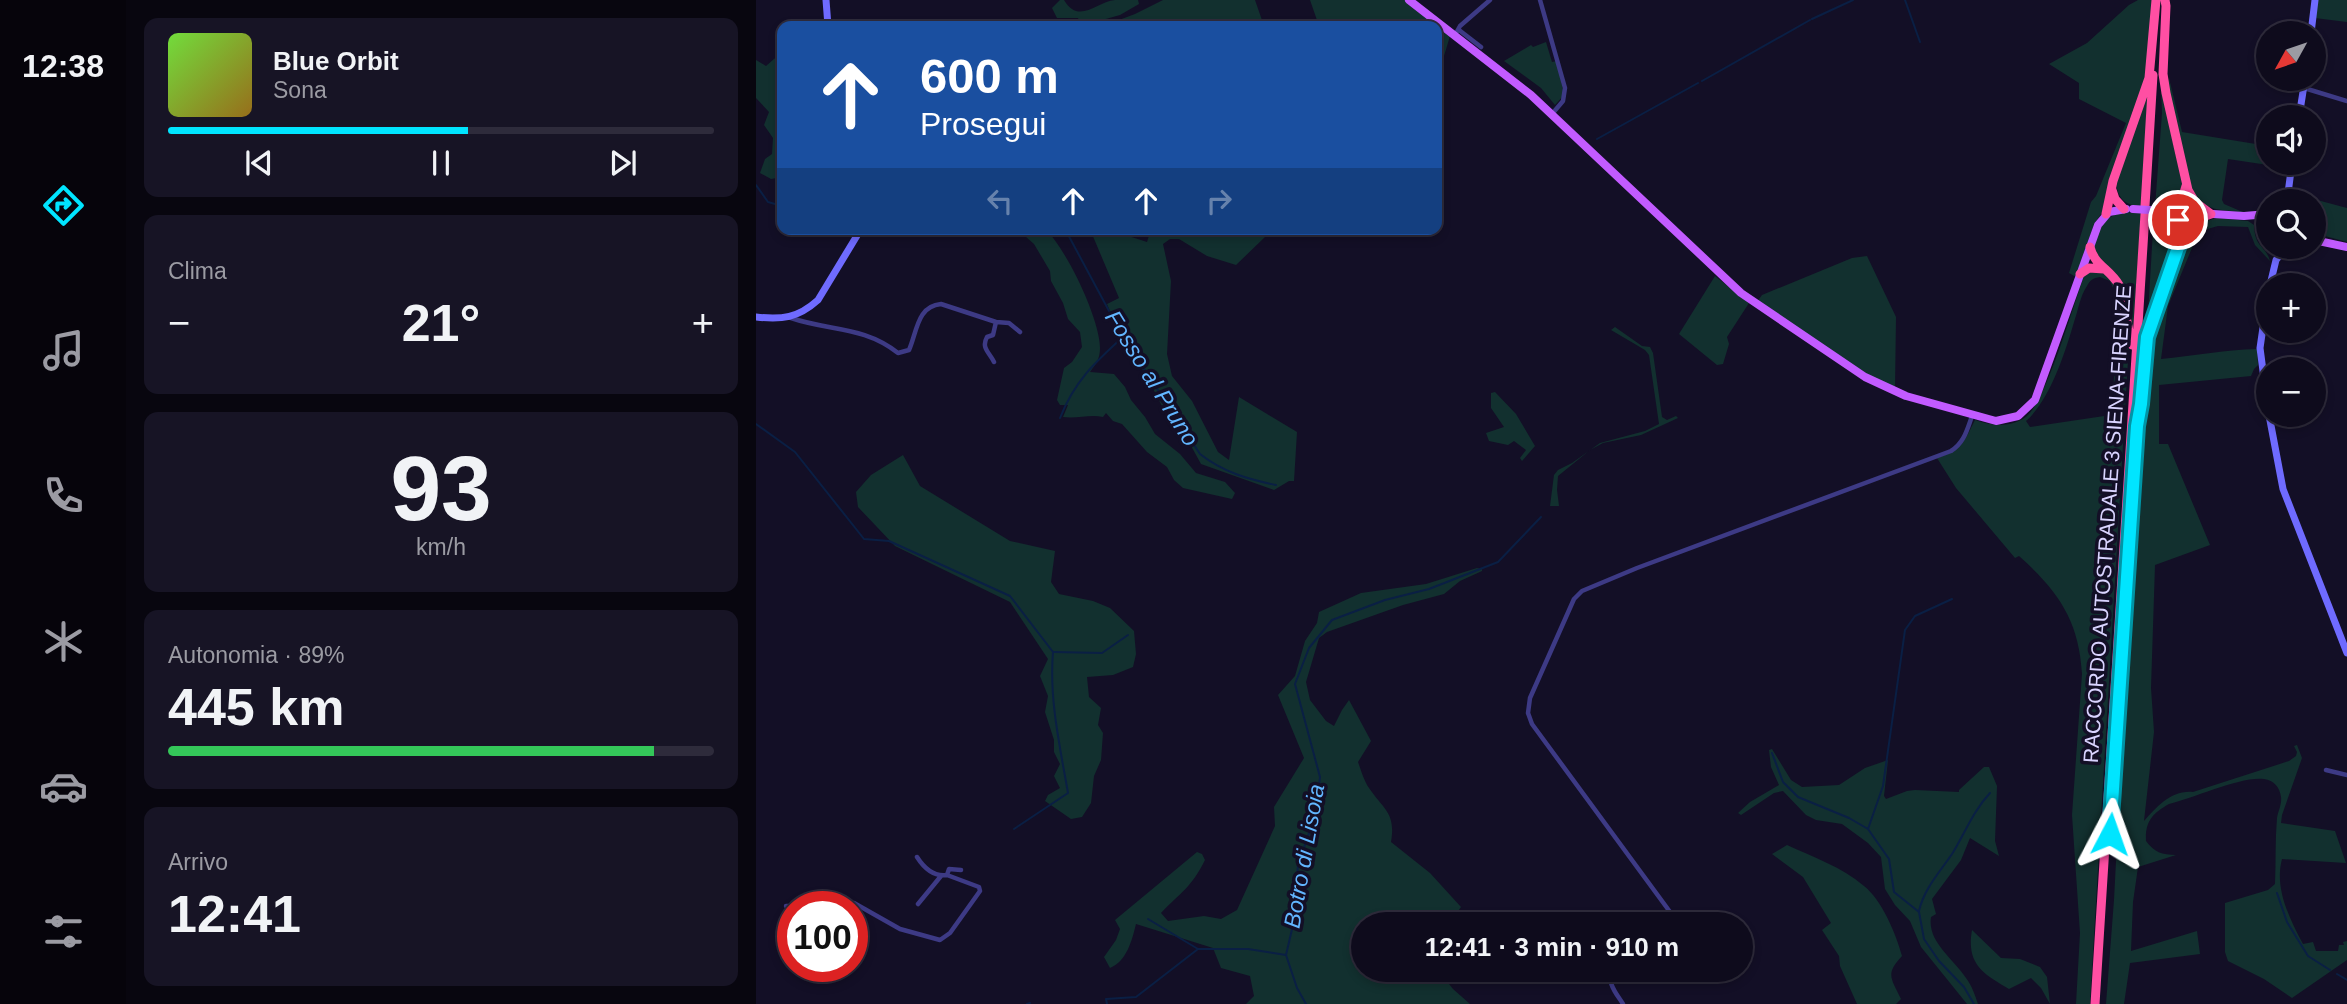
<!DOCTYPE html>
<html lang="it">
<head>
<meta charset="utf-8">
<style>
	body { margin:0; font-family:Helvetica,sans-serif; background:#171425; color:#f1f3f6; height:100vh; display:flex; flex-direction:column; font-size:26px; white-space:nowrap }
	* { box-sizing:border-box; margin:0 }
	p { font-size:23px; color:#9b9ba3 }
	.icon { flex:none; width:38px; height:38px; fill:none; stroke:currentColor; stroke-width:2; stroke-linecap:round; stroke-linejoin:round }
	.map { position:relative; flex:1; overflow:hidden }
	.details { display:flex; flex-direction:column; gap:18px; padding:18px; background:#08060f; width:630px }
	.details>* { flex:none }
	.top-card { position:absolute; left:21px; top:21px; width:665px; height:214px; border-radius:14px; box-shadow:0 4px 10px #0003,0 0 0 2px #2e2b3b; background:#1a4fa0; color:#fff; overflow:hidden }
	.needle { width:46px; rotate:230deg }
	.buttons { position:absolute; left:1500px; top:21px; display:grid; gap:14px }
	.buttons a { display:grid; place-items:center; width:70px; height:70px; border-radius:50%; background:#0e0b1c; box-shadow:0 4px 10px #0003,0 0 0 2px #2e2b3b; font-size:35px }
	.speed { position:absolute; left:21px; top:891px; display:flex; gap:14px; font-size:35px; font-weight:700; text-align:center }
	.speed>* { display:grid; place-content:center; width:91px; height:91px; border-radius:50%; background:#0e0b1c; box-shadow:0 4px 10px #0003,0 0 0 2px #2e2b3b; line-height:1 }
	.speed .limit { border:10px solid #d22; background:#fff; color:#111 }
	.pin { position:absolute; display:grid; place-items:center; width:60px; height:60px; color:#fff; margin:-30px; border:4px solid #fff; border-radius:50%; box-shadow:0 2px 7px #0007 }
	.me { position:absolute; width:77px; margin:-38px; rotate:4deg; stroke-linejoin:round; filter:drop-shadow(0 0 5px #0008) }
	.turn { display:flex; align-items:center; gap:24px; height:147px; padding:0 28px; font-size:32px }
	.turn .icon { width:91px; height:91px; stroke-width:2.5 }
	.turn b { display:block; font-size:49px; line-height:60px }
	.lanes { display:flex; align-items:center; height:66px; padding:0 28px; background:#0003; justify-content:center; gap:35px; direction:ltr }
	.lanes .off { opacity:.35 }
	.big { font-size:52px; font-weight:800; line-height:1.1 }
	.details .widget { flex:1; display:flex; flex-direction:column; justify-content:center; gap:10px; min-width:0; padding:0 24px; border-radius:14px; background:#171425 }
	.details .dial { align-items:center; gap:0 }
	.dial b { font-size:91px; line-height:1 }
	.song { display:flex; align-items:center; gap:21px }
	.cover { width:84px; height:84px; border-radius:10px; background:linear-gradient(135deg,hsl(100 70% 55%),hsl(40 70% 35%)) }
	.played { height:7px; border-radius:4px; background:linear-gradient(90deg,#00e5ff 55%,#2e2b3b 55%) }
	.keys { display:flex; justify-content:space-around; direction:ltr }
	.heat { display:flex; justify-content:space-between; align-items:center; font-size:38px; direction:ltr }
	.charge { height:10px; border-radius:5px; background:linear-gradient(90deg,#34c759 89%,#2e2b3b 0) }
	.trip { position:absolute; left:595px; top:912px; width:402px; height:70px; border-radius:35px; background:#0e0b1c; box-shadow:0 4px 10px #0003,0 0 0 2px #2e2b3b; font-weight:800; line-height:70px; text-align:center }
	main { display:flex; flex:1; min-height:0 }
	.menu { display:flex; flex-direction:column; width:126px; justify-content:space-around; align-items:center; background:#06040b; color:#9b9ba3 }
	.menu .icon { width:49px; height:49px }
	.menu .selected { color:#00e5ff }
	.menu b { font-size:32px; color:#f1f3f6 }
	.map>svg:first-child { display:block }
	.green { fill:#12302f; fill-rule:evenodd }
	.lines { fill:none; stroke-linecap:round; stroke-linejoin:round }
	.stream { stroke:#0a1f44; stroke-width:2 }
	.minor { stroke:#3d3a85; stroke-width:4.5 }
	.secondary { stroke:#6f6bff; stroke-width:7 }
	.primary { stroke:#c25bff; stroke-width:8 }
	.motorway { stroke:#ff4fa3; stroke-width:9 }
	.primary-bridge { stroke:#c25bff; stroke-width:8 }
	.route-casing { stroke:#0095a6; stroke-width:18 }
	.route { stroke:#00e5ff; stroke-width:12 }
	.labels { text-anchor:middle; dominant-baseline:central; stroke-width:7; stroke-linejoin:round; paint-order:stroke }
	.street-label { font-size:21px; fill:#d9d4ff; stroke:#130f26 }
	.water-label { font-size:23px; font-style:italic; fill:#62b6ff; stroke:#130f26 }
</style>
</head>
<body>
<main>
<nav class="menu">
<b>12:38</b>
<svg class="icon selected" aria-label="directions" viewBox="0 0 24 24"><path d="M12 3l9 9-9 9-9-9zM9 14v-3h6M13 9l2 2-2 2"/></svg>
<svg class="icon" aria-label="music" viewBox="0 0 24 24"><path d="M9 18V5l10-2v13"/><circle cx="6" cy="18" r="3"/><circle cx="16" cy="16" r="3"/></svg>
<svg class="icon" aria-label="phone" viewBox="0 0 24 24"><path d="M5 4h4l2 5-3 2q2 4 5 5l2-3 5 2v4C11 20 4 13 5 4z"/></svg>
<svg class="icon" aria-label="climate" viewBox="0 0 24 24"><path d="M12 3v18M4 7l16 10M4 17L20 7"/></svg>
<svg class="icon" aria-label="car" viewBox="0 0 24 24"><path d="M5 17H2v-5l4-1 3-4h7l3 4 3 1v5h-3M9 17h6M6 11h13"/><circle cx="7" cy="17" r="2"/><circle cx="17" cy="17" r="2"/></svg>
<svg class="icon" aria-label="filters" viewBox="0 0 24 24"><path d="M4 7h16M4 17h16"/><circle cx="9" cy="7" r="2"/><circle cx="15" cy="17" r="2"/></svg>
</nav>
<section class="details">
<div class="widget">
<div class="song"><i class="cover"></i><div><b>Blue Orbit</b><p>Sona</p></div></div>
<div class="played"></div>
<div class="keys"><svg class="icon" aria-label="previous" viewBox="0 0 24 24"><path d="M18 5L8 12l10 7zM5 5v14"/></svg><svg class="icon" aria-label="pause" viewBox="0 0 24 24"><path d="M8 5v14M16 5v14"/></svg><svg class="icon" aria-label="next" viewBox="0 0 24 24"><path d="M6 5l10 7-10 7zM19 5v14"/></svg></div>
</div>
<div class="widget"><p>Clima</p>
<div class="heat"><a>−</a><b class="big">21°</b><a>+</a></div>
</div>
<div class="widget dial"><b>93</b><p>km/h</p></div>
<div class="widget"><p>Autonomia · 89%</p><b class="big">445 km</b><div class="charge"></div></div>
<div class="widget"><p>Arrivo</p><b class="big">12:41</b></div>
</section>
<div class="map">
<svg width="1591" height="1004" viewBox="0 0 1591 1004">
	<rect width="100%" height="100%" fill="#130f26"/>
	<path class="green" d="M304 0H308C323 25 340 2 359 0 366 0 374 0 382 0L383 4 364 15 325 26 322 18H301L296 8Z
		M407 0H499L508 26H347L379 14Z
		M554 0H650L694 36 682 76 681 86V26H563Z
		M1382 0H1396L1392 69 1348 210 1338 224 1320 277 1313 273 1335 202 1340 196 1370 123 1323 99V83L1293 64 1331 43 1373 5Z
		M1561 0H1591V22L1559 18Z
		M790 42 796 62 801 61 808 95 799 105 785 88 748 61 775 45 777 47Z
		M26 52V90L24 95 26 103V177L15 179 4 173 9 159 16 154 17 138 8 125 13 112 0 98V60L10 66Z
		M1413 78 1426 132 1512 146V163H1533L1532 168 1472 159 1466 200 1468 204 1489 213C1462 208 1451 214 1434 188L1411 83Z
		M1393 88 1386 207C1370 205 1362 200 1360 183Z
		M1405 88 1427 188V192L1413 207H1399L1406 113Z
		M1535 193 1591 208V242L1558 233V201H1536Z
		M1365 212 1385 213 1377 331C1374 318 1373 299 1367 288 1361 277 1347 270 1341 259 1332 241 1347 217 1365 212Z
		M1398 213C1417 215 1418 218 1425 234L1391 331Z
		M1461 218 1492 221 1498 225C1499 249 1509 244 1514 261L1499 245 1492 227 1462 226 1448 230 1438 243 1412 306 1405 359C1437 356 1468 350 1501 349L1502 365 1498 369 1495 376 1403 385V444H1412L1454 545 1399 565 1395 688 1398 732 1388 821C1401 807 1415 790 1437 792L1533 761 1540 756 1541 752 1538 746 1541 745 1546 758 1526 815 1525 823 1579 831 1590 863 1526 859C1518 889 1534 919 1547 944L1557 942 1560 951H1582L1583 945H1588L1587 942 1591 941V960L1536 998 1508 979 1472 961 1469 952V903L1512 890 1519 884C1520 862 1519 840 1521 818 1522 811 1526 805 1525 797 1524 788 1518 780 1508 779 1485 776 1438 798 1413 804 1397 813 1389 821 1390 841 1398 852 1406 855 1420 855L1382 867 1377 902 1375 951 1441 931 1444 954 1374 963 1368 1004H1350L1358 900 1370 669 1394 342 1430 236 1443 223Z
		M261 229H289C310 248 344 319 344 348 344 359 340 364 334 372L358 374 369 387 375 400 389 417 399 434 424 454 440 473 469 482 479 493 476 499 427 488 418 480 411 467 391 452 366 424 357 421 350 413 347 417C334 414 321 419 307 417L312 405H304L301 400 308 368 316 362 326 347 324 332 312 319 307 303 295 281 294 271 278 244Z
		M395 229H497L509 237 480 265 451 256 423 239H414L407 244 415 281 411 354 416 376 436 401 462 452 473 460 483 397 541 432 538 481H533L518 490 445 464 428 433 407 408 390 375 367 343 351 304 363 298 336 234 357 231 391 242Z
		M1111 256 1140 317 1139 388 1119 379 1001 302 1006 295 1096 258Z
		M1343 271 1354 276 1359 283 1373 343 1334 1004H1320L1324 933 1316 815 1326 674C1323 620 1302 591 1263 556L1259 558 1200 488 1181 458C1206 450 1208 442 1219 420 1236 426 1256 428 1271 416 1291 398 1317 306 1328 276L1335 272ZM1344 277 1354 281 1364 304 1355 415 1274 427 1270 421C1294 400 1309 353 1318 322 1322 311 1324 296 1331 286 1334 280 1337 278 1344 277Z
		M959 276 993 303 971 337 973 344 967 364 961 365 923 334Z
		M859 327 886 346 894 347 897 353 906 417 911 420 920 416 922 418 885 435 847 443 834 450 802 476 801 490 803 506H794L798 475 802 470 816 463 844 443 889 431 903 424 893 355 889 350 855 330Z
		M739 392 760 414 779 446 766 461 764 458 770 450 758 441 752 445 733 441 730 433 748 427 735 408V393Z
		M147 455 164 486 254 541 299 551 295 582 303 594 337 601 354 608 378 631 380 654 377 667 357 675 331 677 333 697 345 708 342 725 347 733 345 760 338 776 335 803 326 817 315 819 289 801 292 795 304 788 298 776 304 764 298 752V740L289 712 292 696 284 676 292 659 254 602 139 546 102 507 100 492 115 475Z
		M721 568 726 569V571L704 581 688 594 647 605 571 632 563 638 550 682 554 700 570 721 578 726 586 710 593 700 615 741 602 762C605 770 608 781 613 788 628 810 640 813 635 842L674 873 705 907C692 929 630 924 607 924V970H682L697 989 714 1004H490L498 996 494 976 465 968 457 948 380 924C376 940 371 961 354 968L348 957 360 940 364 929 359 920 441 852 446 854 449 860C435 888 425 892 405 913L412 921 448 916 465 919 481 910 519 826 518 807 548 758 522 695 539 676 549 641 561 623 563 612 605 593 670 584Z
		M1016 749 1035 780 1046 787 1083 785 1109 768 1132 760 1128 796 1130 799 1151 791 1159 790 1203 792V790L1228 767H1233L1241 786 1239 841 1243 856 1214 838 1205 860 1176 899 1180 914 1175 917C1171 942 1198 959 1210 978 1216 986 1219 995 1222 1004H1211L1165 947 1154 921 1139 905 1129 889 1125 857 1112 843 1086 824 1060 820 1050 815 1027 791 1018 793 985 815 982 813 994 802 1023 785 1015 767 1013 750Z
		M1031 845C1057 857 1086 867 1108 886 1126 900 1140 934 1146 956 1129 974 1135 978 1145 999L1140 1004H1101L1084 966 1083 956 1066 930 1075 923 1047 877 1016 854Z
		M1216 930 1245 958 1264 959 1284 967 1291 977 1294 1004 1285 988 1275 978 1253 989C1227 974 1210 964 1216 930Z"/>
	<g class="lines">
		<path class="stream" d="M1149 0 1164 42
			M1056 19 1097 0
			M946 81 1054 20
			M841 139 942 83
			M0 185 12 202 26 206
			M309 229 367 337 444 454C467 472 491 479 520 485
			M304 418C318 382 339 362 367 337
			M0 424 39 452 108 539 133 541 254 596 297 652C293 699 304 747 312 793L258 829
			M298 652 346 653 372 635
			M1016 753 1027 782 1042 797 1093 818 1112 829 1133 859 1138 892 1163 912 1168 939 1183 961 1208 987 1218 1004
			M1112 829 1127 786 1149 630 1159 616 1196 599
			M1521 893 1531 922 1552 956 1574 970
			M1163 911C1168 889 1183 873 1196 854 1209 833 1217 811 1234 793
			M392 919 442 949
			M1581 974 1591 980
			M271 1004 274 1003
			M351 1004 350 999 380 997 442 949H492L530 955
			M550 1004 541 988 530 955 537 925 542 865 560 813 564 777 539 684 553 648 576 620 629 600 673 589 742 562 785 517"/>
		<path class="minor" d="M784 0 809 88 807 101 796 114
			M703 30 725 47
			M699 35 704 26 734 0
			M1548 88 1591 101
			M35 318C73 331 108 326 142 353L153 350C161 332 161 306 185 304L240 322 253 323 264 332
			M238 362C233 352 225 348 231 337L237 335 240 322
			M1570 770 1591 775
			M161 857C168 868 177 877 191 875
			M162 904 185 876
			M30 906H84L98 903 144 929 184 940 194 933 224 891 223 887 191 875 193 869 205 870
			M917 924 919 920 917 916 776 724 772 713 774 698 818 599 826 591 881 568 1195 451C1208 443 1211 430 1216 416
			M858 970C849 981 860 993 867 1004"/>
		<path class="secondary" d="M70 0 72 26
			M1555 33 1559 0
			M1543 117 1549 79
			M1531 201 1536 163
			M1514 285 1520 260 1529 249
			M1512 293 1504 348 1512 409
			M0 317C26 320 42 318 62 300L105 229
			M1513 415 1527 489 1591 653"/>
		<path class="primary" d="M653 0 775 95 985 293 1109 377 1150 396 1240 421 1262 416 1279 400 1342 225 1353 212 1370 209
			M1410 211 1488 216 1512 214
			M1512 215C1501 224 1502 236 1512 246
			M1558 240 1591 247
			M1513 247 1525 250 1533 247"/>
		<path class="motorway" d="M1409 0 1410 6 1407 74 1410 93 1432 190 1439 202 1455 214
			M1356 190 1359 199 1368 209
			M1389 206 1397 75
			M1350 214 1357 181 1393 78 1400 0
			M1428 233 1424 223 1412 211 1426 199 1430 186
			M1334 247C1338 265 1354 269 1363 285L1376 345
			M1324 274 1333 268 1348 269
			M1381 426 1385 404 1391 337 1428 233 1441 219 1455 214
			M1339 1004 1389 214"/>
		<path class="primary-bridge" d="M1377 209 1409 211"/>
	</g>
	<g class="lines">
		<g class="route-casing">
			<path id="route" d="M1354 834 1381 426 1385 404 1391 337 1427 233 1422 220"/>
		</g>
		<use href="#route" class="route"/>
	</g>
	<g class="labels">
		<g class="street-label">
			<text transform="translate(1351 524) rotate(-86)">RACCORDO AUTOSTRADALE 3 SIENA-FIRENZE</text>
		</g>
		<g class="water-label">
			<text transform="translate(396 378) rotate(58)">Fosso al Pruno</text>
			<text transform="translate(548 856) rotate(-80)">Botro di Lisoia</text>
		</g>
	</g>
</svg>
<div class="buttons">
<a><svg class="needle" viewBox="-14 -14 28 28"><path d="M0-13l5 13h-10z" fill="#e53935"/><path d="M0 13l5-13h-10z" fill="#9b9ba3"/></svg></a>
<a><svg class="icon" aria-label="sound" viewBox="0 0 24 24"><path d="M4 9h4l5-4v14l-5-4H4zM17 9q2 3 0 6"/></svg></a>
<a><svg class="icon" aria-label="search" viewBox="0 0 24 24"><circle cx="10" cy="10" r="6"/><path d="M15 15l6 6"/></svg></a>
<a>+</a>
<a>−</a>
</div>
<div class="speed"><div class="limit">100</div></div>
<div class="pin" style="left:1422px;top:220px;background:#d93025"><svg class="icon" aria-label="arrive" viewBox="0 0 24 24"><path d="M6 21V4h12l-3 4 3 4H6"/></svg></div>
<svg class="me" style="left:1354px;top:834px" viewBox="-20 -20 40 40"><path d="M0-17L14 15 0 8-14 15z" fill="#00e5ff" stroke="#fff" stroke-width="4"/></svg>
<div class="trip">12:41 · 3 min · 910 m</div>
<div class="top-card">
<div class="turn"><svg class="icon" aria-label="ahead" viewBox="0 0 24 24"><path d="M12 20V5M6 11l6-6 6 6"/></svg><div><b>600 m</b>Prosegui</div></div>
<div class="lanes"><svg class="icon off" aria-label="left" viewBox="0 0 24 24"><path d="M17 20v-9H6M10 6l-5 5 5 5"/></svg><svg class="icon" aria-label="ahead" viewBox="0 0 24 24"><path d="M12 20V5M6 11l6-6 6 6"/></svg><svg class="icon" aria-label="ahead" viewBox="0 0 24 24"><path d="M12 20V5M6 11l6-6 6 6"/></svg><svg class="icon off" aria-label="right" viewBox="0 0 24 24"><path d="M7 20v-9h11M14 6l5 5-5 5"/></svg></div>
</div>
</div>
</main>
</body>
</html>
